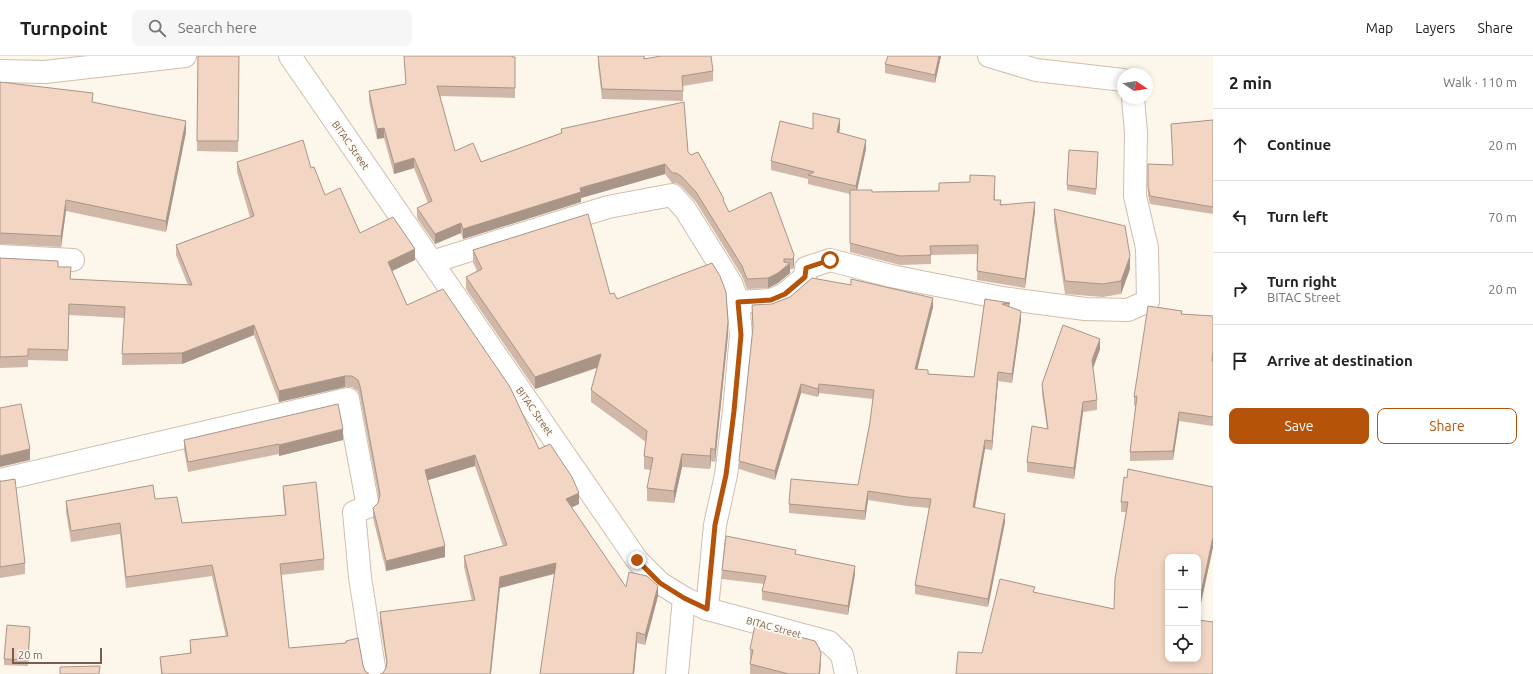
<!DOCTYPE html>
<meta charset="utf-8">
<style>
body{margin:0;font-family:Ubuntu,sans-serif;background:#f6f6f6;color:#202124}
.controls{position:absolute;right:12px;bottom:12px;display:grid;overflow:hidden;border-radius:8px;box-shadow:0 2px 6px #0003}
.controls button{width:36px;height:36px;display:grid;place-items:center;padding:0;border:0;border-bottom:1px solid #e0e0e0;background:#fff;color:#202124;font:20px sans-serif}
.compass{position:absolute;left:1117px;top:12px;width:36px;height:36px;border-radius:50%;background:#fff;box-shadow:0 2px 6px #0003;rotate:102deg}
.scale{position:absolute;left:12px;bottom:10px;width:90px;box-sizing:border-box;padding-left:4px;border:2px solid #795c4d;border-top:0;font-size:11px;line-height:14px;white-space:nowrap;color:#795c4d;-webkit-text-stroke:3px #fffaf2;paint-order:stroke}
.stop{position:absolute;width:12px;height:12px;margin:-9px;border:3px solid #b45309;border-radius:50%;background:#fff}
.stop.end{background:#b45309;border-color:#fff;box-shadow:0 1px 4px #0008}
.list{margin:0;padding:0;list-style:none}
h2{display:flex;justify-content:space-between;align-items:center;height:52px;margin:0;padding:0 16px;font-size:17px}
h2 small{font-size:13px;font-weight:400;color:#757577}
.list li{display:grid;grid-template-columns:26px 1fr auto;gap:12px;align-items:center;box-sizing:border-box;height:72px;padding:0 16px;border-top:1px solid #e0e0e0}
.list b{display:block;font-size:15px;white-space:nowrap}
.list p{margin:0;font-size:13px;white-space:nowrap;color:#757577}
.list em{font-size:13px;font-style:normal;color:#757577}
.actions{display:flex;gap:8px;padding:12px 16px}
.actions a{flex:1;padding:9px 0;border:1px solid #b45309;border-radius:8px;text-align:center;font-size:14px;color:#b45309}
.actions .main{background:#b45309;color:#fff}
.icon{flex:none;width:22px;height:22px;fill:none;stroke:currentColor;stroke-width:2;stroke-linecap:round;stroke-linejoin:round}
.map{position:relative;flex:none;width:1213px;height:618px;overflow:hidden}
header{display:flex;align-items:center;gap:24px;box-sizing:border-box;height:56px;padding:0 20px;background:#fff;border-bottom:1px solid #e0e0e0}
header strong{font-size:19px}
nav{display:flex;gap:22px;margin-inline-start:auto;font-size:14px}
.search{width:280px;height:36px;background:#f6f6f6;display:flex;align-items:center;gap:10px;box-sizing:border-box;padding:0 14px;border-radius:8px;color:#757577;font-size:15px}
main{display:flex}
aside{flex:1;background:#fff}
.map>svg:first-child{display:block}
</style>
<header>
<strong>Turnpoint</strong>
<div class="search"><svg class="icon" aria-label="search" viewBox="0 0 24 24"><circle cx="10" cy="10" r="6"/><path d="M15 15l6 6"/></svg>Search here</div>
<nav><a>Map</a><a>Layers</a><a>Share</a></nav>
</header>
<main>
<div class="map">
<svg width="1213" height="618" viewBox="0 0 1213 618">
<rect width="100%" height="100%" fill="#fdf6eb"/>
<g fill="none" stroke-linecap="round" stroke-linejoin="round">
<defs>
<g id="minor">
<polyline points="290,0 637,504 660,527 684,542 707,553 829,586 842,599 846,618"/>
<polyline points="989,0 1036,14 1123,24"/>
<polyline points="0,15 45,16 185,0"/>
<polyline points="0,200 73,204"/>
<polyline points="432,206 608,151 672,139 685,153 731,227 738,246 741,279 734,355 726,419 715,469 707,553"/>
<polyline points="738,246 771,244 785,238 805,221 806,212 830,204 891,220 1002,242 1085,253 1128,254 1148,245 1147,192 1135,140 1136,77 1133,42"/>
<polyline points="0,424 348,343 368,451 354,456 360,521 375,618"/>
<polyline points="677,618 684,542"/>
</g>
</defs>
<!-- minor casing -->
<use href="#minor" stroke="#d0beaf" stroke-width="24"/>
<!-- minor -->
<use href="#minor" stroke="#fff" stroke-width="22"/>
</g>
<!-- wall -->
<g fill="#d0b7a7">
<polygon points="198,0 239,0 238,96 197,95"/>
<polygon points="404,0 513,0 515,11 515,42 440,40 455,95 481,106 561,77 561,73 688,96 724,146 729,156 794,199 794,209 793,213 790,213 790,217 778,227 768,232 747,233 742,220 696,146 681,130 676,127 672,127 665,118 581,142 581,146 463,183 461,177 435,188 417,162 417,152 428,147 414,112 394,118 384,82 377,83 369,45 369,35 406,28"/>
<polygon points="598,0 645,0 644,3 713,15 713,25 683,30 683,45 602,43 598,9"/>
<polygon points="941,0 935,27 885,17 885,8"/>
<polygon points="0,26 93,46 186,76 166,176 66,155 61,191 0,188"/>
<polygon points="1213,64 1213,158 1150,148 1148,139 1148,108 1173,109 1171,68"/>
<polygon points="840,72 839,77 866,93 857,134 872,136 939,135 995,129 995,144 1001,148 1035,155 1025,232 977,224 978,198 931,199 931,208 900,209 850,196 850,138 808,128 808,123 771,114 771,105 813,73"/>
<polygon points="1098,102 1096,139 1067,134 1067,129"/>
<polygon points="237,106 311,112 325,139 360,177 415,204 392,215 407,249 539,393 579,448 571,451 626,531 658,540 645,589 637,587 634,618 540,618 555,518 500,532 383,617 387,611 380,567 380,556 472,545 464,511 464,500 503,490 475,410 428,424 445,501 386,515 373,462 373,452 378,447 379,443 360,341 358,335 352,331 345,331 279,346 254,279 182,308 122,309 122,298 125,262 69,259 68,305 28,304 28,311 0,312 0,202 58,211 71,223 188,229 176,199 176,189 250,161 237,116"/>
<polygon points="1054,153 1130,213 1121,238 1103,241 1065,238 1054,166"/>
<polygon points="473,194 610,238 617,243 728,279 715,406 711,405 710,413 682,411 674,447 647,445 647,432 651,414 644,413 644,400 646,386 591,346 591,334 597,312 535,333 466,233 466,221 477,215 473,206"/>
<polygon points="985,243 1010,247 1010,251 1021,264 1012,327 998,325 992,394 985,393 975,452 1005,466 988,551 915,538 915,529 929,452 907,450 868,444 865,464 789,457 789,448 858,429 870,366 873,343 819,337 818,341 801,337 775,424 739,413 739,405 753,275 752,249 933,251 917,313 928,318 974,321"/>
<polygon points="1182,258 1213,260 1213,370 1179,365 1173,404 1130,405 1130,396 1136,349 1134,350 1134,341"/>
<polygon points="1100,293 1093,312 1097,344 1097,354 1083,356 1074,423 1027,416 1027,406 1047,373 1042,338 1042,328"/>
<polygon points="184,384 343,384 279,400 279,398 188,416 184,394"/>
<polygon points="0,425 25,507 25,518 0,522"/>
<polygon points="283,430 324,503 324,514 281,519 289,592 346,587 346,585 363,609 365,615 369,618 161,618 160,601 190,598 190,584 226,580 212,520 126,532 120,478 71,486 66,456 66,445 155,443 182,467 285,459 283,441"/>
<polygon points="1213,431 1213,491 1198,561 1168,603 1035,537 1114,553 1126,456 1121,456 1121,446"/>
<polygon points="796,499 855,518 848,559 762,544 762,535 764,528 722,523 722,514"/>
<polygon points="30,576 28,610 4,609 4,603"/>
<polygon points="750,593 821,607 820,618 750,618 750,608 751,603 750,603"/>
</g>
<!-- shaded-wall -->
<g fill="#a99588">
<polygon points="939,0 941,0 935,27 935,19"/>
<polygon points="840,63 840,72 837,85 837,76"/>
<polygon points="186,65 186,76 166,176 166,165"/>
<polygon points="384,72 384,82 377,83 377,73"/>
<polygon points="866,84 866,93 856,139 856,130"/>
<polygon points="414,102 414,112 394,118 394,108"/>
<polygon points="665,108 665,118 581,142 581,146 463,183 463,173 580,132"/>
<polygon points="66,144 66,155 61,191 61,180"/>
<polygon points="1035,146 1035,155 1025,232 1025,223"/>
<polygon points="461,167 461,177 435,188 435,178"/>
<polygon points="415,193 415,204 388,217 388,206"/>
<polygon points="794,199 794,209 793,213 793,203"/>
<polygon points="1130,200 1130,213 1121,238 1121,225"/>
<polygon points="790,207 790,217 778,227 768,232 768,222 784,212"/>
<polygon points="933,242 933,251 915,322 915,313"/>
<polygon points="1021,255 1021,264 1012,327 1012,318"/>
<polygon points="728,266 728,279 715,406 715,394"/>
<polygon points="254,269 254,279 182,308 182,297"/>
<polygon points="1100,283 1100,293 1092,315 1092,304"/>
<polygon points="601,298 601,310 535,333 535,321"/>
<polygon points="998,316 998,325 992,394 992,385"/>
<polygon points="345,320 345,331 279,346 279,335"/>
<polygon points="801,328 801,337 775,424 775,415"/>
<polygon points="819,328 819,337 818,341 818,333"/>
<polygon points="1083,346 1083,356 1074,423 1074,412"/>
<polygon points="1179,356 1179,365 1173,404 1173,395"/>
<polygon points="343,373 343,384 279,400 279,389"/>
<polygon points="985,384 985,393 973,460 973,451"/>
<polygon points="711,392 711,405 710,413 710,400"/>
<polygon points="30,393 30,404 0,411 0,400"/>
<polygon points="682,398 682,411 674,447 674,435"/>
<polygon points="475,399 475,410 425,425 425,414"/>
<polygon points="868,435 868,444 865,464 865,455"/>
<polygon points="579,437 579,448 566,454 566,443"/>
<polygon points="1005,458 1005,466 988,551 988,543"/>
<polygon points="1213,481 1213,491 1198,561 1198,551"/>
<polygon points="445,490 445,501 386,515 386,505"/>
<polygon points="556,507 556,517 500,532 491,618 490,618 500,521"/>
<polygon points="855,510 855,518 848,559 848,550"/>
<polygon points="658,530 658,540 645,589 645,579"/>
<polygon points="637,576 637,587 634,618 633,618"/>
<polygon points="821,597 820,618 819,618"/>
</g>
<!-- building -->
<g fill="#f2d5c2" stroke="#a99588">
<polygon points="198,0 239,0 238,85 197,85"/>
<polygon points="404,0 512,0 512,1 515,1 515,32 437,30 455,95 473,87 481,106 562,77 561,73 684,46 688,96 691,99 698,96 724,143 723,144 729,156 771,136 794,199 793,203 784,203 784,206 790,207 778,217 768,222 747,223 742,210 696,136 681,120 676,117 672,117 665,108 580,132 581,136 463,173 461,167 435,178 417,152 432,145 414,102 394,108 384,72 377,73 369,35 406,28"/>
<polygon points="598,0 644,0 644,3 661,0 711,0 713,15 682,20 683,35 602,33"/>
<polygon points="888,0 939,0 935,19 885,8"/>
<polygon points="0,26 93,37 92,46 186,65 166,165 66,144 61,180 0,177"/>
<polygon points="813,57 840,63 837,76 866,84 856,130 808,119 814,116 771,105 780,65 813,73"/>
<polygon points="1213,64 1213,151 1150,140 1148,131 1148,108 1173,109 1171,68"/>
<polygon points="303,84 311,112 314,111 325,139 340,132 360,177 393,161 415,193 388,206 407,249 443,233 510,331 539,393 550,388 572,421 579,437 566,443 626,531 629,516 647,520 658,530 645,579 637,576 633,618 540,618 556,507 500,521 490,618 380,618 383,617 386,612 387,606 380,556 475,544 464,500 507,489 475,399 425,414 445,490 386,505 373,452 378,447 380,438 360,330 358,324 352,320 345,320 279,335 254,269 182,297 122,298 125,251 69,248 68,294 28,293 28,300 0,301 0,202 58,205 58,211 71,211 70,223 192,229 176,189 254,160 237,106"/>
<polygon points="1069,94 1098,96 1096,133 1067,129"/>
<polygon points="970,119 995,120 994,144 1001,144 1000,149 1035,146 1025,223 977,215 978,189 930,190 931,199 900,200 850,187 850,134 872,134 872,136 939,135 939,127 970,126"/>
<polygon points="1054,153 1125,170 1130,200 1121,225 1103,228 1065,225"/>
<polygon points="588,158 610,238 614,237 617,243 712,207 720,220 726,236 728,266 715,394 711,392 710,400 682,398 674,435 647,432 653,402 644,400 647,375 591,334 601,298 535,321 466,221 482,213 473,194"/>
<polygon points="812,222 851,229 851,223 933,242 915,313 928,314 928,318 974,321 985,243 1010,247 1002,248 1021,255 1012,318 998,316 992,385 985,384 973,451 1005,458 988,543 915,529 931,443 907,441 868,435 865,455 789,448 791,423 858,429 870,366 874,334 819,328 818,333 801,328 775,415 739,405 753,271 752,249 772,248 790,241"/>
<polygon points="1148,250 1182,255 1181,258 1213,260 1213,294 1212,305 1213,305 1213,361 1179,356 1173,395 1130,396 1137,340 1134,341"/>
<polygon points="1063,269 1100,283 1092,304 1097,344 1083,346 1074,412 1027,406 1032,370 1048,373 1042,328"/>
<polygon points="21,348 30,393 0,400 0,352"/>
<polygon points="338,348 343,373 279,389 279,388 188,406 184,384"/>
<polygon points="1128,413 1213,431 1213,481 1198,551 1198,501 1168,501 1168,603 1198,603 1198,564 1213,566 1213,618 956,618 958,596 982,597 1000,523 1035,531 1033,536 1114,553 1115,523 1128,446 1121,446 1124,421 1127,422"/>
<polygon points="15,423 25,507 0,511 0,425 3,425"/>
<polygon points="316,426 324,503 280,508 289,592 346,587 346,585 358,582 363,609 365,615 369,618 162,618 160,601 191,597 190,584 228,580 212,509 126,521 120,467 71,475 66,445 153,429 155,443 177,441 182,467 286,459 283,430"/>
<polygon points="726,480 796,494 795,498 855,510 848,550 762,535 766,520 722,514"/>
<polygon points="7,569 30,571 28,604 4,603"/>
<polygon points="755,569 815,585 819,592 821,597 819,618 789,618 750,608 753,594 750,593"/>
<polygon points="100,610 99,618 60,618 60,611"/>
</g>
<g fill="none" stroke-linecap="round" stroke-linejoin="round">
<!-- route -->
<polyline stroke="#b45309" stroke-width="5" points="637,504 660,527 684,542 707,553 715,469 726,419 734,355 741,279 738,246 771,244 785,238 805,221 806,212 830,204"/>
</g>
<g text-anchor="middle" stroke-width="3.5" stroke-linejoin="round" paint-order="stroke">
<!-- street labels -->
<g font-size="10" fill="#795c4d" stroke="#fffaf2">
<text transform="translate(351 89) rotate(55)" y="4">BITAC Street</text>
<text transform="translate(535 355) rotate(55)" y="4">BITAC Street</text>
<text transform="translate(774 571) rotate(15)" y="4">BITAC Street</text>
</g>
</g>
</svg>
<div class="controls">
<button>+</button>
<button>−</button>
<button><svg class="icon" aria-label="locate" viewBox="0 0 24 24"><circle cx="12" cy="12" r="6"/><path d="M12 2v4M12 18v4M2 12h4M18 12h4"/></svg></button>
</div>
<svg class="compass" viewBox="-18 -18 36 36"><path d="M0-13l5 13h-10z" fill="#e53935"/><path d="M0 13l5-13h-10z" fill="#757577"/></svg>
<div class="scale">20 m</div>
<div class="stop" style="left:830px;top:204px"></div>
<div class="stop end" style="left:637px;top:504px"></div>
</div>
<aside>
<h2>2 min<small>Walk · 110 m</small></h2>
<ul class="list">
<li><svg class="icon" aria-label="ahead" viewBox="0 0 24 24"><path d="M12 20V5M6 11l6-6 6 6"/></svg><div><b>Continue</b></div><em>20 m</em></li>
<li><svg class="icon" aria-label="left" viewBox="0 0 24 24"><path d="M17 20v-9H6M10 6l-5 5 5 5"/></svg><div><b>Turn left</b></div><em>70 m</em></li>
<li><svg class="icon" aria-label="right" viewBox="0 0 24 24"><path d="M7 20v-9h11M14 6l5 5-5 5"/></svg><div><b>Turn right</b><p>BITAC Street</p></div><em>20 m</em></li>
<li><svg class="icon" aria-label="arrive" viewBox="0 0 24 24"><path d="M6 21V4h12l-3 4 3 4H6"/></svg><div><b>Arrive at destination</b></div></li>
</ul>
<div class="actions"><a class="main">Save</a><a>Share</a></div>
</aside>
</main>
